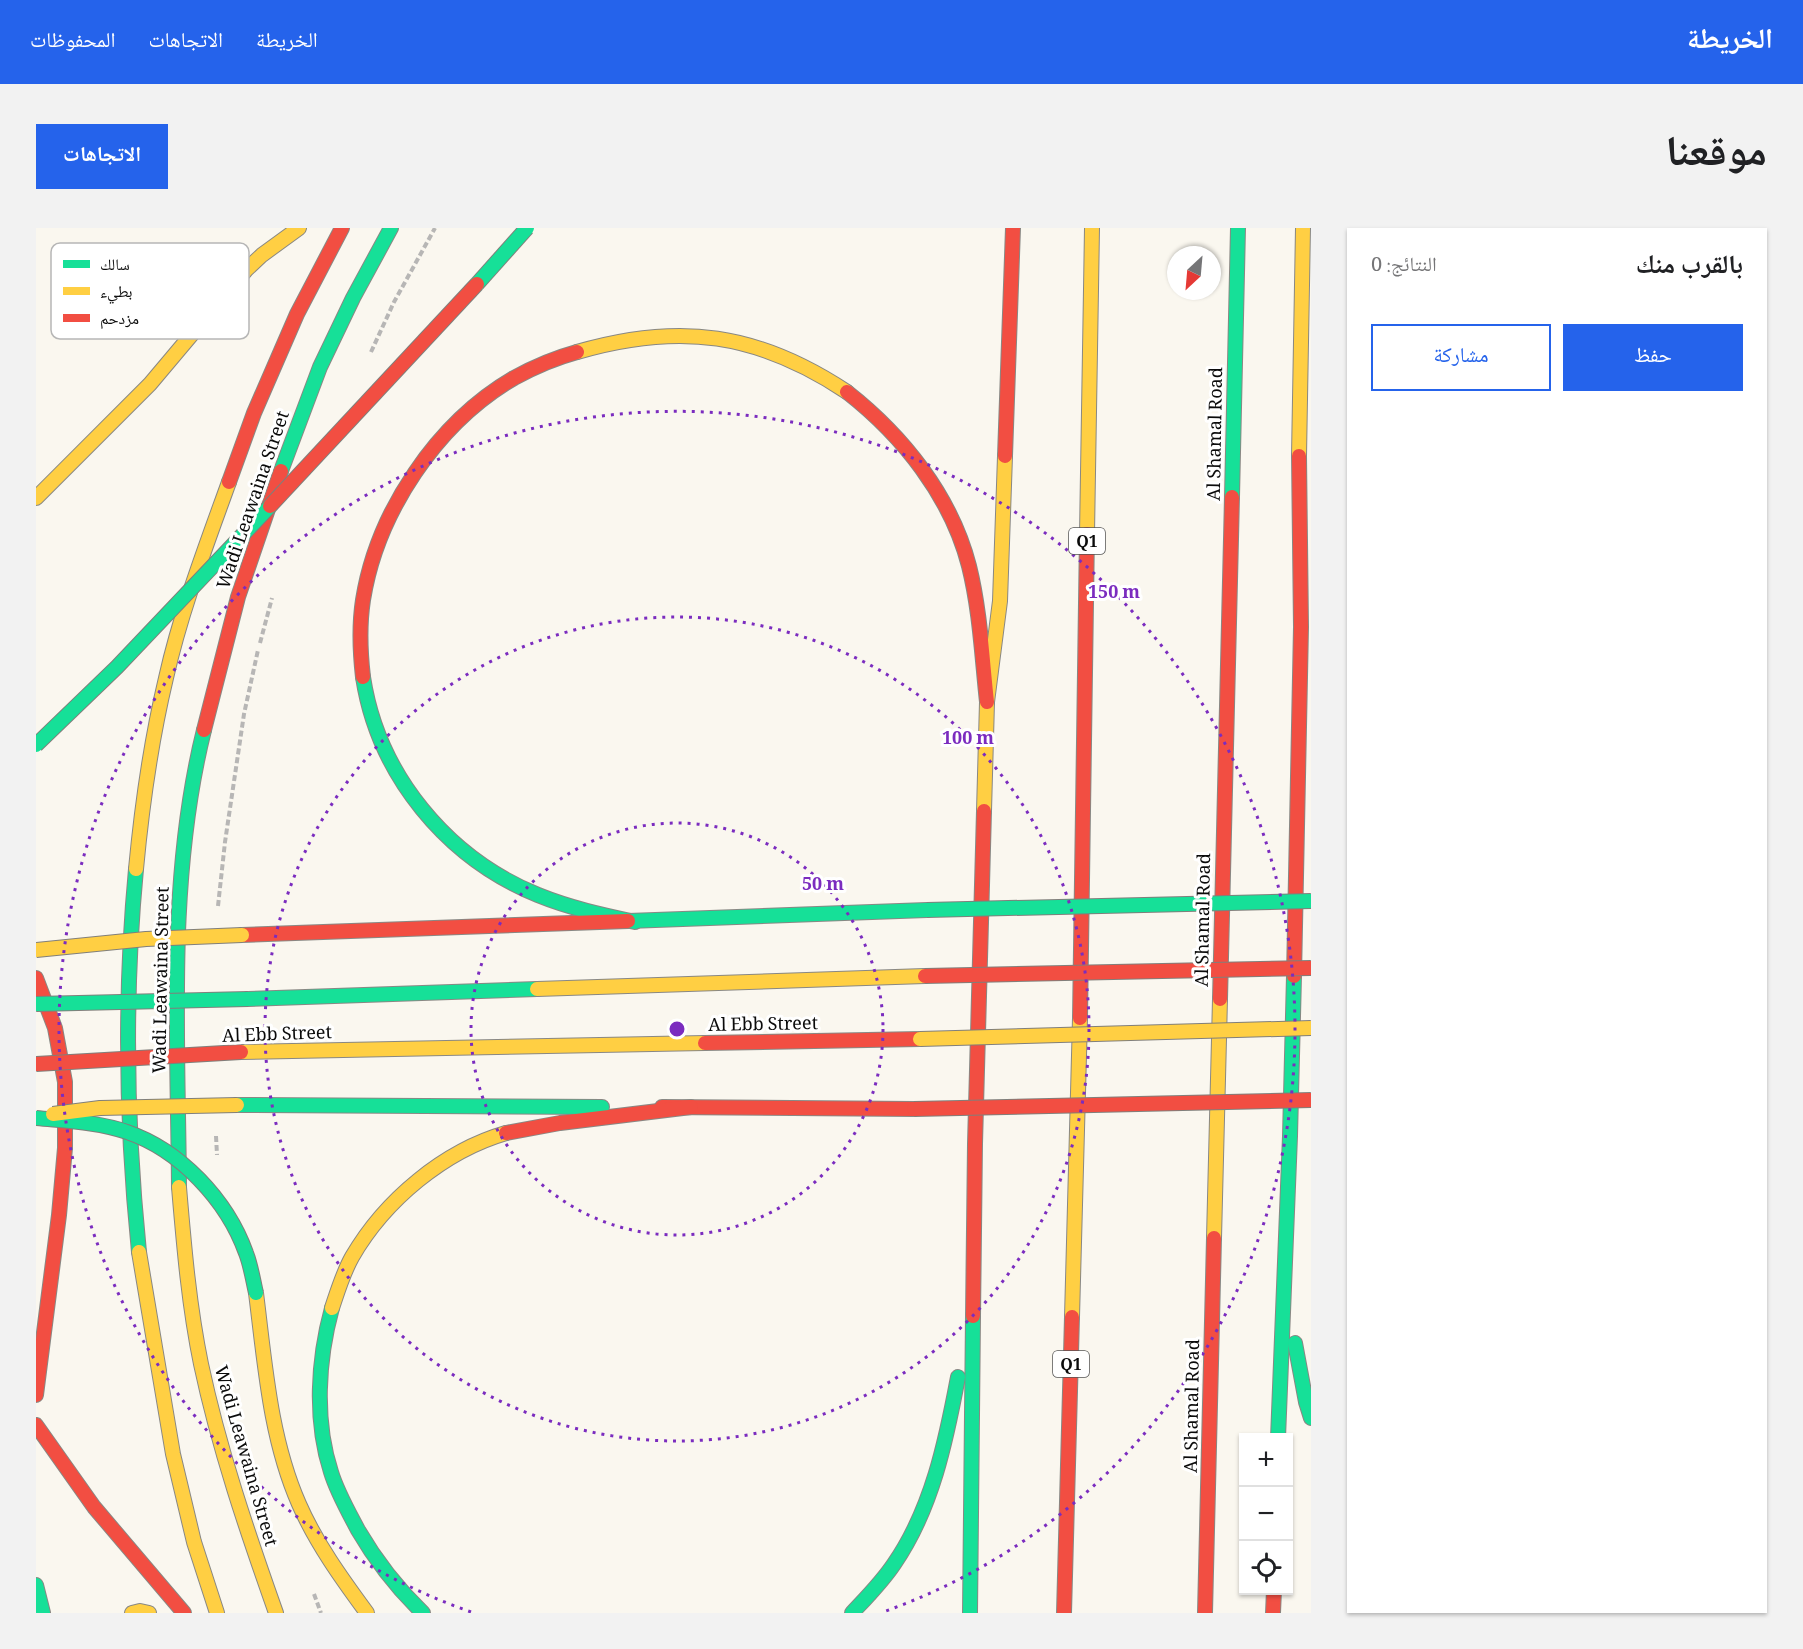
<!DOCTYPE html>
<html lang="ar">
<meta charset="utf-8">
<style>
body{margin:0;font-family:Georgia,"Noto Naskh Arabic",serif;background:#f2f2f2;color:#202124;direction:rtl}
.controls{position:absolute;right:18px;bottom:18px;display:grid;overflow:hidden;border-radius:0px;box-shadow:0 2px 4px #0004}
.controls button{width:54px;height:54px;display:grid;place-items:center;padding:0;border:0;border-bottom:2px solid #e0e0e0;background:#fff;color:#202124;font:30px sans-serif}
.compass{position:absolute;left:1131px;top:18px;width:54px;height:54px;border-radius:50%;background:#fff;box-shadow:0 2px 4px #0004;rotate:206deg}
.list{margin:0;padding:0;list-style:none}
h2{display:flex;justify-content:space-between;align-items:center;height:78px;margin:0;padding:0 24px;font-size:26px}
h2 small{font-size:20px;font-weight:400;color:#757577}
.actions{display:flex;gap:12px;padding:18px 24px}
.actions a{flex:1;padding:14px 0;border:2px solid #2563eb;border-radius:0px;text-align:center;font-size:21px;color:#2563eb}
.actions .main{background:#2563eb;color:#fff}
.icon{flex:none;width:33px;height:33px;fill:none;stroke:currentColor;stroke-width:2;stroke-linecap:round;stroke-linejoin:round}
.map{position:relative;flex:none;width:1275px;height:1385px;overflow:hidden;direction:ltr;border-radius:0px}
header{display:flex;align-items:center;gap:36px;box-sizing:border-box;height:84px;padding:0 30px;background:#2563eb;color:#fff}
header strong{font-size:28px}
nav{display:flex;gap:33px;margin-inline-start:auto;font-size:21px}
.intro{display:flex;align-items:center;justify-content:space-between;box-sizing:border-box;height:144px;padding:0 36px}
h1{margin:0;font-size:42px}
.button{padding:15px 27px;border-radius:0px;background:#2563eb;color:#fff;font-size:21px;font-weight:700}
main{display:flex;gap:36px;padding:0 36px}
aside{flex:1;background:#fff;border-radius:0px;box-shadow:0 2px 4px #0004}
.map>svg:first-child{display:block}
</style>
<header>
<strong>الخريطة</strong>
<nav><a>الخريطة</a><a>الاتجاهات</a><a>المحفوظات</a></nav>
</header>
<div class="intro"><h1>موقعنا</h1><a class="button">الاتجاهات</a></div>
<main>
<aside>
<h2>بالقرب منك<small>النتائج: 0</small></h2>
<ul class="list">
</ul>
<div class="actions"><a class="main">حفظ</a><a>مشاركة</a></div>
</aside>
<div class="map">
<svg width="1275" height="1385" viewBox="0 0 1275 1385">
<rect width="100%" height="100%" fill="#faf7ef"/>
<g fill="none" stroke-linecap="round" stroke-linejoin="round">
<defs>
<g id="fast">
<polyline points="245,243 284,139 317,70 355,0"/>
<polyline points="1196,269 1202,0"/>
<path d="M327 449C342 547 411 630 502 667 534 680 566 687 599 694"/>
<path d="M100 641C88 768 90 896 103 1024"/>
<polyline points="592,693 891,682"/>
<polyline points="212,771 501,761"/>
<polyline points="201,877 566,879"/>
<path d="M143 959C142 807 131 651 168 502"/>
<path d="M296 1080C282 1131 278 1192 295 1244 301 1264 312 1283 322 1302 340 1333 361 1360 387 1385"/>
<polyline points="1259,1115 1270,1174 1275,1190"/>
<polyline points="1242,1210 1254,908 1258,748"/>
<polyline points="0,1357 7,1385"/>
<path d="M816 1385C831 1369 846 1354 858 1336 896 1281 910 1213 922 1149"/>
<polyline points="934,1385 937,1088"/>
</g>
<g id="slow">
<path d="M541 124C644 94 722 105 811 164"/>
<polyline points="1263,228 1267,0"/>
<polyline points="0,270 114,156 210,42 226,27 263,0"/>
<polyline points="1051,306 1056,0"/>
<polyline points="948,583 951,474 964,373 969,228"/>
<path d="M100 641C106 577 115 513 130 450 145 383 170 318 193 254"/>
<polyline points="501,761 889,748"/>
<polyline points="205,824 669,815"/>
<path d="M143 959C148 1018 153 1078 165 1136 183 1221 211 1303 240 1385"/>
<polyline points="1178,1010 1184,771"/>
<polyline points="103,1024 137,1226 158,1314 181,1385"/>
<path d="M220 1065C229 1136 234 1210 263 1276 280 1315 306 1351 331 1385"/>
<path d="M296 1080C302 1062 307 1045 316 1029 349 972 408 923 470 905"/>
<polyline points="1036,1089 1044,790"/>
<polyline points="96,1385 104,1383 113,1385"/>
</g>
<g id="jam">
<path d="M811 164C867 208 915 268 933 338 944 382 946 428 951 474"/>
<polyline points="969,228 977,0"/>
<polyline points="193,254 218,185 261,86 306,0"/>
<path d="M327 449C324 423 323 398 327 372 341 284 401 195 478 150 498 139 519 130 541 124"/>
<polyline points="168,502 202,369 245,243"/>
<polyline points="206,707 592,693"/>
<polyline points="1258,748 1265,399 1263,228"/>
<polyline points="0,750 19,800 29,854 29,920 23,987 0,1167"/>
<polyline points="1184,771 1196,269"/>
<polyline points="1044,790 1051,306"/>
<polyline points="669,815 884,811"/>
<polyline points="626,879 878,881"/>
<polyline points="470,905 524,895 655,879"/>
<polyline points="937,1088 939,916 948,583"/>
<polyline points="0,1197 58,1279 148,1385"/>
<polyline points="1028,1385 1036,1089"/>
<polyline points="1169,1385 1178,1010"/>
<polyline points="1237,1385 1238,1362"/>
</g>
</defs>
<!-- fast casing -->
<use href="#fast" stroke="#898884" stroke-width="16"/>
<!-- slow casing -->
<use href="#slow" stroke="#898884" stroke-width="16"/>
<!-- jam casing -->
<use href="#jam" stroke="#898884" stroke-width="16"/>
<!-- path -->
<g stroke="#b7b6b5" stroke-width="4" stroke-dasharray="6 3" stroke-linecap="butt">
<polyline points="335,124 358,74 399,0"/>
<polyline points="224,415 236,370"/>
<polyline points="182,678 189,614 208,486 222,422"/>
<polyline points="180,908 181,927"/>
<polyline points="278,1366 285,1385"/>
</g>
<!-- fast -->
<use href="#fast" stroke="#16e098" stroke-width="14"/>
<!-- slow -->
<use href="#slow" stroke="#ffcf43" stroke-width="14"/>
<!-- jam -->
<use href="#jam" stroke="#f24e42" stroke-width="14"/>
<defs>
<g id="fast-bridge">
<polyline points="441,56 491,0"/>
<polyline points="0,517 81,439 234,278"/>
<polyline points="891,682 1275,673"/>
<polyline points="0,776 212,771"/>
<path d="M0 890C30 893 62 894 91 904 144 922 191 972 210 1025 215 1038 217 1052 220 1065"/>
</g>
<g id="slow-bridge">
<polyline points="0,722 110,711 206,707"/>
<polyline points="884,811 1275,800"/>
<polyline points="17,886 64,880 201,877"/>
</g>
<g id="jam-bridge">
<polyline points="234,278 441,56"/>
<polyline points="889,748 1275,740"/>
<polyline points="0,836 205,824"/>
<polyline points="878,881 1275,872"/>
</g>
</defs>
<!-- fast-bridge casing -->
<use href="#fast-bridge" stroke="#807f7b" stroke-width="16" stroke-linecap="butt"/>
<!-- slow-bridge casing -->
<use href="#slow-bridge" stroke="#807f7b" stroke-width="16" stroke-linecap="butt"/>
<!-- jam-bridge casing -->
<use href="#jam-bridge" stroke="#807f7b" stroke-width="16" stroke-linecap="butt"/>
<!-- fast-bridge -->
<use href="#fast-bridge" stroke="#16e098" stroke-width="14"/>
<!-- slow-bridge -->
<use href="#slow-bridge" stroke="#ffcf43" stroke-width="14"/>
<!-- jam-bridge -->
<use href="#jam-bridge" stroke="#f24e42" stroke-width="14"/>
</g>
<!-- distance rings -->
<g fill="none" stroke="#7b2cbf" stroke-width="3" stroke-dasharray="3 6">
<circle cx="641" cy="801" r="206"/>
<circle cx="641" cy="801" r="412"/>
<path d="M435 1384A618 618 0 1 1 847 1384"/>
</g>
<g text-anchor="middle" stroke-width="6" stroke-linejoin="round" paint-order="stroke">
<!-- shield labels -->
<g fill="#fff" stroke="#545454" stroke-width="1.5">
<rect x="1033" y="300" width="36" height="26" rx="4.5"/>
<rect x="1017" y="1123" width="36" height="26" rx="4.5"/>
</g>
<g font-size="16" font-weight="bold" fill="#0b0b0b">
<text x="1051" y="319">Q1</text>
<text x="1035" y="1142">Q1</text>
</g>
<!-- street labels -->
<g font-size="18" fill="#0b0b0b" stroke="#fff">
<text transform="translate(1179 206) rotate(-89)" y="6">Al Shamal Road</text>
<text transform="translate(217 272) rotate(-71)" y="6">Wadi Leawaina Street</text>
<text transform="translate(1167 692) rotate(-89)" y="6">Al Shamal Road</text>
<text transform="translate(125 752) rotate(-89)" y="6">Wadi Leawaina Street</text>
<text transform="translate(727 796) rotate(-1)" y="6">Al Ebb Street</text>
<text transform="translate(241 806) rotate(-2)" y="6">Al Ebb Street</text>
<text transform="translate(1156 1178) rotate(-89)" y="6">Al Shamal Road</text>
<text transform="translate(210 1228) rotate(74)" y="6">Wadi Leawaina Street</text>
</g>
</g>
<!-- legend -->
<rect x="15" y="15" width="198" height="96" rx="9" fill="#fff" stroke="#b6b6b6" stroke-width="1.5"/>
<rect x="27" y="32" width="27" height="8" fill="#16e098"/>
<rect x="27" y="59" width="27" height="8" fill="#ffcf43"/>
<rect x="27" y="86" width="27" height="8" fill="#f24e42"/>
<g font-size="16" fill="#0b0b0b">
<text x="64" y="42">سالك</text>
<text x="64" y="69">بطيء</text>
<text x="64" y="96">مزدحم</text>
</g>
<circle cx="641" cy="801" r="9" fill="#7b2cbf" stroke="#fff" stroke-width="3"/>
<g font-size="18" text-anchor="middle" font-weight="bold" fill="#7b2cbf" stroke="#fff" stroke-width="6" stroke-linejoin="round" paint-order="stroke">
<text x="1078" y="370">150 m</text>
<text x="932" y="516">100 m</text>
<text x="787" y="662">50 m</text>
</g>
</svg>
<div class="controls">
<button>+</button>
<button>−</button>
<button><svg class="icon" aria-label="locate" viewBox="0 0 24 24"><circle cx="12" cy="12" r="6"/><path d="M12 2v4M12 18v4M2 12h4M18 12h4"/></svg></button>
</div>
<svg class="compass" viewBox="-18 -18 36 36"><path d="M0-13l5 13h-10z" fill="#e53935"/><path d="M0 13l5-13h-10z" fill="#757577"/></svg>
</div>
</main>
